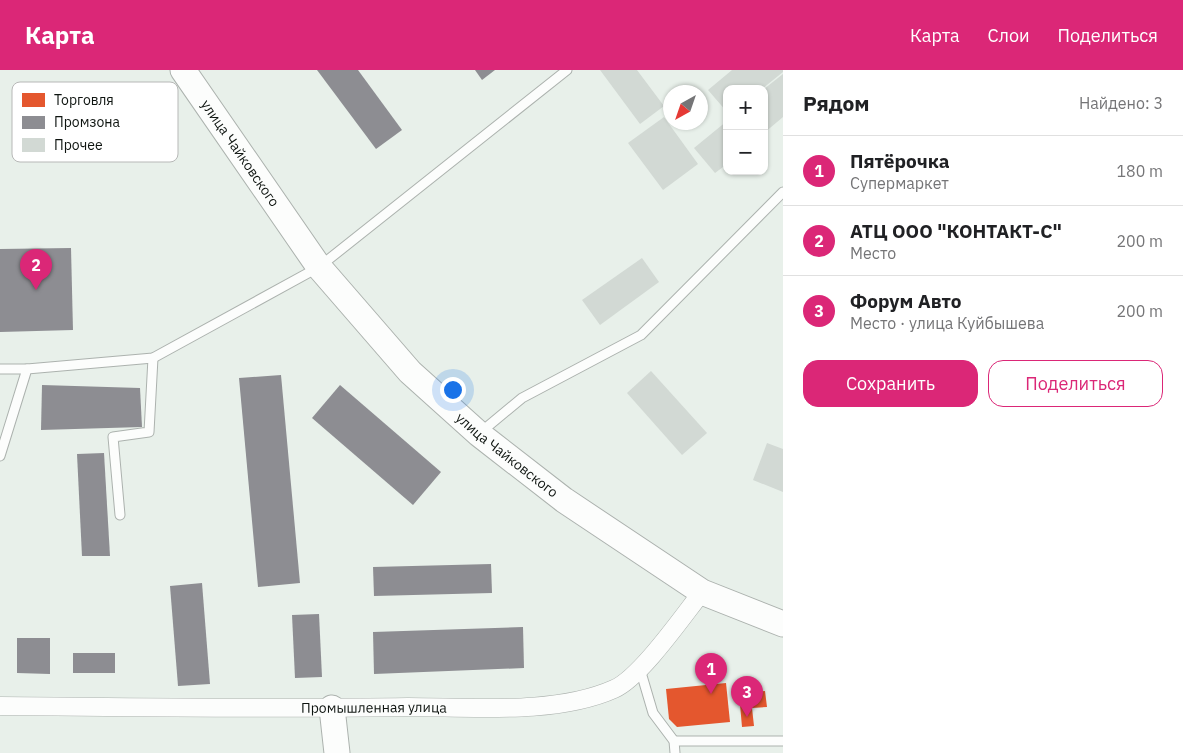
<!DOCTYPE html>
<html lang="ru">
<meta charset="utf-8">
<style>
body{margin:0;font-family:"IBM Plex Sans",sans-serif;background:#f6f6f6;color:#202124}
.controls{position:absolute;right:15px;top:15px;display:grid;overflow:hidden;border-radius:10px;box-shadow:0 1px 4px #0004}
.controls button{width:45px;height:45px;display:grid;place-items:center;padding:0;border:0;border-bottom:1px solid #e0e0e0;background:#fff;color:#202124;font:25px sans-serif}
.compass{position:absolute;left:663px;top:15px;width:45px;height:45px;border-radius:50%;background:#fff;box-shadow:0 1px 4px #0004;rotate:220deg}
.you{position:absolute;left:452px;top:319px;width:18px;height:18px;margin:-12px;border:4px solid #fff;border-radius:50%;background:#1a73e8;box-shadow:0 0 0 8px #1a73e833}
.badge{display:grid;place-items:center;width:32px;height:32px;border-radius:50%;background:#db2777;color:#fff;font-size:16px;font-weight:700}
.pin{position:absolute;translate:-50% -41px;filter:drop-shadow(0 1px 2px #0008)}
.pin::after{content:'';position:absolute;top:26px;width:18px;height:15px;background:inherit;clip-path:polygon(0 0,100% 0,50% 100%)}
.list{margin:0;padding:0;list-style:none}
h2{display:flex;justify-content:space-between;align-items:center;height:65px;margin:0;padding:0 20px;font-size:21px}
h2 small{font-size:16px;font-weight:400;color:#757577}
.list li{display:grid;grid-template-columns:32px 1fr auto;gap:15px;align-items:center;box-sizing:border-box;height:70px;padding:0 20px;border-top:1px solid #e0e0e0}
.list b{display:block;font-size:19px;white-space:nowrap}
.list p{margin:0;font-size:16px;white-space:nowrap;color:#757577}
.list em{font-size:16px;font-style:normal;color:#757577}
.actions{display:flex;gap:10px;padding:15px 20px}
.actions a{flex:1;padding:11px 0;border:1px solid #db2777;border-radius:15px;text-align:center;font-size:18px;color:#db2777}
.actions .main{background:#db2777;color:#fff}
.map{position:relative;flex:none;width:783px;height:683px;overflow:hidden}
header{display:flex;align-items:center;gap:30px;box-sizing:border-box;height:70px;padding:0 25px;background:#db2777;color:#fff}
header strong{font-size:24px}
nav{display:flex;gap:28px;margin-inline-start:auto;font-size:18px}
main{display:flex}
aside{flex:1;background:#fff}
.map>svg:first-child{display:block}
</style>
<header>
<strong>Карта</strong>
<nav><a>Карта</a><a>Слои</a><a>Поделиться</a></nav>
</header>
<main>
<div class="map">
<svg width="783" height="683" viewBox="0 0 783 683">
<rect width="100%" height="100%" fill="#e8f0ea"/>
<!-- shops -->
<g fill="#e4572e">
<polygon points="726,613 730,652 677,657 669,649 666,619"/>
<polygon points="765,621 767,637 752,638 754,656 742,657 739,623"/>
</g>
<!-- industry -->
<g fill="#8d8d92">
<polygon points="317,0 358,0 402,60 376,79"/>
<polygon points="475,0 495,0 482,10"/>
<polygon points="71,178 73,260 0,262 0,179"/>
<polygon points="281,305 300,513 258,517 239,308"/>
<polygon points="42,315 140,318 142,357 41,360"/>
<polygon points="340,315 441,402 413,435 312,348"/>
<polygon points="104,383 110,486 82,486 77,384"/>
<polygon points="491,494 492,523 374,526 373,497"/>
<polygon points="202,513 210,614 178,616 170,516"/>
<polygon points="319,544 322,607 295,608 292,545"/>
<polygon points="523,557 524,598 374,604 373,562"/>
<polygon points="17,568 50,568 50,604 17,603"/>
<rect x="73" y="583" width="42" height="20"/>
</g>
<!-- building -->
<g fill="#d2d9d4">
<polygon points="600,0 637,0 664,36 640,54"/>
<polygon points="732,0 783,0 783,2 762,19 727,19 727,42 708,20"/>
<polygon points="783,4 783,47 764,63 764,19"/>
<polygon points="664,47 698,94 663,120 628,73"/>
<polygon points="727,51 727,94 715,103 694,78"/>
<polygon points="642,188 659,212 600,255 582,230"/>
<polygon points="651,301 707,363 682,385 627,323"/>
<polygon points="767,373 783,379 783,422 753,410"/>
</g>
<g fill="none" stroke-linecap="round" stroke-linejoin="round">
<defs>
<g id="lane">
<polyline points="0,299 27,299"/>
<polyline points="481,362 522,328 641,265 783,122"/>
<polyline points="0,386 27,299 153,288 319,197 567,0"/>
<polyline points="120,445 113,367 149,362 153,288"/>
<polyline points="640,599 653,643 674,671 675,683"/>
<polyline points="674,671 783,671"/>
</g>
<g id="street">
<path id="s1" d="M0 636C136 637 272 639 408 637 471 637 556 645 614 619 640 608 683 546 702 522"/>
</g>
<g id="secondary">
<path id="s2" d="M183 0 319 197 410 302 479 364 564 430 702 522 783 554"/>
<polyline points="332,638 337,683"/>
</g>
</defs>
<!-- lane casing -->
<use href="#lane" stroke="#acb2ae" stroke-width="11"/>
<!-- street casing -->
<use href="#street" stroke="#acb2ae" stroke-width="19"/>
<!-- secondary casing -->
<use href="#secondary" stroke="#acb2ae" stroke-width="27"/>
<!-- lane -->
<use href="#lane" stroke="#fcfdfc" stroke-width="9"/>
<!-- street -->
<use href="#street" stroke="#fcfdfc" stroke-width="18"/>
<!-- secondary -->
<use href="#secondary" stroke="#fcfdfc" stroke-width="25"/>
</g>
<g text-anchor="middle" stroke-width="5" stroke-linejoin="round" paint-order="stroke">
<!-- street labels -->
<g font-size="14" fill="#0e1410" stroke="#fff">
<text dy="5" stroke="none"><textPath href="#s2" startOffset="101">улица Чайковского</textPath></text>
<text dy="5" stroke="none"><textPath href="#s2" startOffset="506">улица Чайковского</textPath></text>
<text dy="5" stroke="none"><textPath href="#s1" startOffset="374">Промышленная улица</textPath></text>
</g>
</g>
<!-- legend -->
<rect x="12" y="12" width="166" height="80" rx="8" fill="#fff" stroke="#b7b8b7" stroke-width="1"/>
<rect x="22" y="23" width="23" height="14" fill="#e4572e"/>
<rect x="22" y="46" width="23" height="13" fill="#8d8d92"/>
<rect x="22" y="68" width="23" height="14" fill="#d2d9d4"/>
<g font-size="14" fill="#0e1410">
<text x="54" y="35">Торговля</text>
<text x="54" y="57">Промзона</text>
<text x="54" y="80">Прочее</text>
</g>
</svg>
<div class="controls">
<button>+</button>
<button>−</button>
</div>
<svg class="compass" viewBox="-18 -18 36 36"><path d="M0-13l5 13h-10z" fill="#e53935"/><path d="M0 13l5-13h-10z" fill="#757577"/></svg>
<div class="you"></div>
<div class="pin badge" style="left:711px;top:624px">1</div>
<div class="pin badge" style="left:36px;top:220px">2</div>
<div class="pin badge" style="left:747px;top:647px">3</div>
</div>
<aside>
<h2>Рядом<small>Найдено: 3</small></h2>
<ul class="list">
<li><span class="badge">1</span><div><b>Пятёрочка</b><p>Супермаркет</p></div><em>180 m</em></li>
<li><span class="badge">2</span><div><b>АТЦ ООО &quot;КОНТАКТ-С&quot;</b><p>Место</p></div><em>200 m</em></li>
<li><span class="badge">3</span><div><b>Форум Авто</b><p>Место · улица Куйбышева</p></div><em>200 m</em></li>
</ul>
<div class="actions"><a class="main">Сохранить</a><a>Поделиться</a></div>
</aside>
</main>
